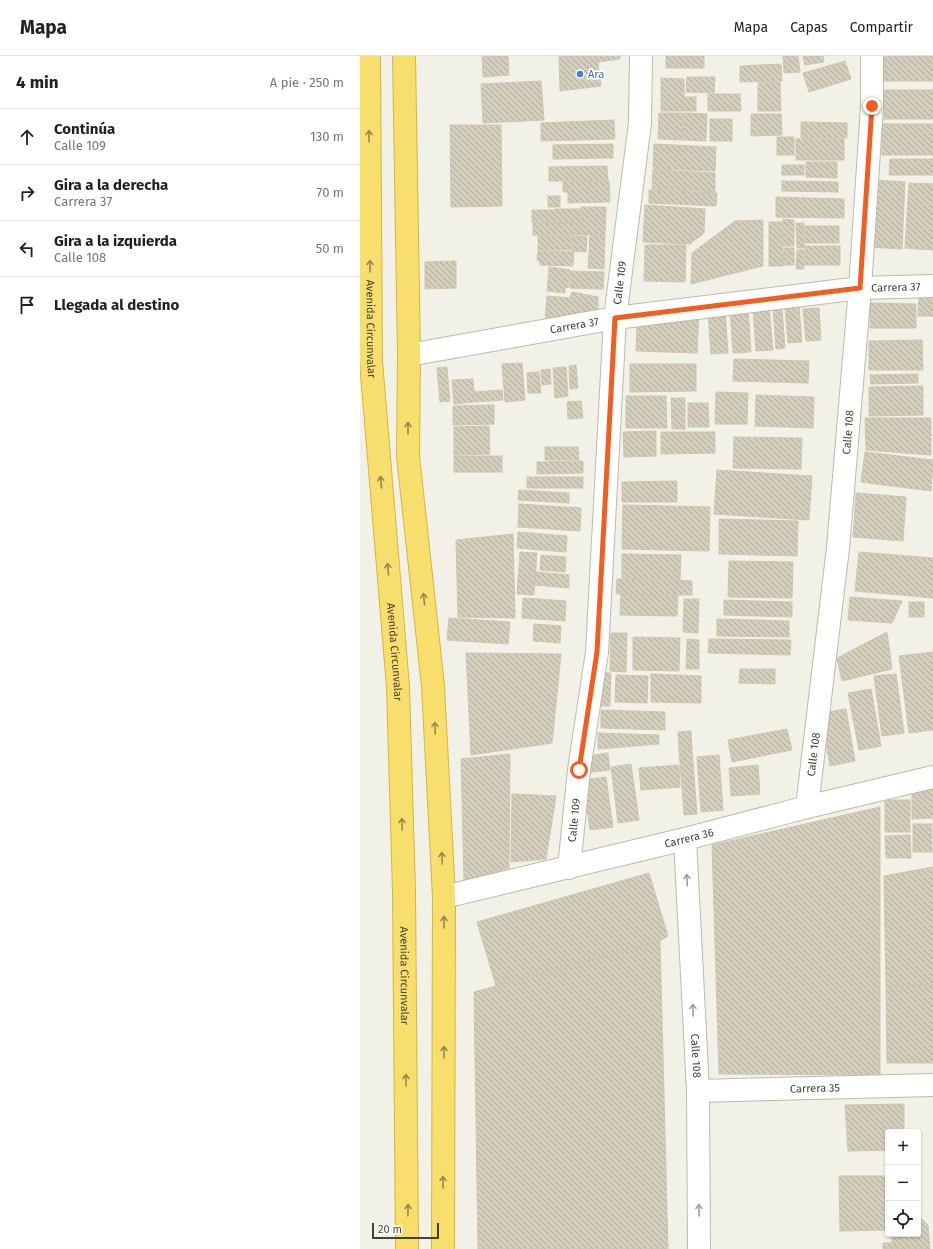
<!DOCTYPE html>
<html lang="es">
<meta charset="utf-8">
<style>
body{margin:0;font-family:"Fira Sans",sans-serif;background:#f2f2f2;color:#202124}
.controls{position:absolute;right:12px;bottom:12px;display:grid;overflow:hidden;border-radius:4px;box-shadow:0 1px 3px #0004}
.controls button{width:36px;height:36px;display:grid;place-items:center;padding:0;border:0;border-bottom:1px solid #e0e0e0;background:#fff;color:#202124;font:20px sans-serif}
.scale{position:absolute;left:12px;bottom:10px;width:67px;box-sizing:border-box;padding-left:4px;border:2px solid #454136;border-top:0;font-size:11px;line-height:14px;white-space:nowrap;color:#454136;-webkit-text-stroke:3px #fff;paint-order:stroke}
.stop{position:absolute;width:12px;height:12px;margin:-9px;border:3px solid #f15e1f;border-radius:50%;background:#fff}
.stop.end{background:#f15e1f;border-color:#fff;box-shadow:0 1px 4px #0008}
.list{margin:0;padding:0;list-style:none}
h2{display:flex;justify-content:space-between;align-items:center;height:52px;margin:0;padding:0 16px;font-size:17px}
h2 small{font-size:13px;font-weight:400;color:#757577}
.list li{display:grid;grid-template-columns:26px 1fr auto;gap:12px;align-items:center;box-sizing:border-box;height:56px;padding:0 16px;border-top:1px solid #e0e0e0}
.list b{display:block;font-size:15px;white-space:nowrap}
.list p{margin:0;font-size:13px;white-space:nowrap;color:#757577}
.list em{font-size:13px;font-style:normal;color:#757577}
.icon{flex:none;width:22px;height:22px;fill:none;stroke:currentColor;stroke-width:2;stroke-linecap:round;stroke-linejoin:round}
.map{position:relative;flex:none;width:573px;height:1193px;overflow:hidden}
header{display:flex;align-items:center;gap:24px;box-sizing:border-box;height:56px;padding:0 20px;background:#fff;border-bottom:1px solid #e0e0e0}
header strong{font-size:19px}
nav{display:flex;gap:22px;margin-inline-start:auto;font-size:14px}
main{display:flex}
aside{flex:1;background:#fff}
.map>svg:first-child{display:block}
</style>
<header>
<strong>Mapa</strong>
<nav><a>Mapa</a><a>Capas</a><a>Compartir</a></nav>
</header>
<main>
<aside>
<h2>4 min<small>A pie · 250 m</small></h2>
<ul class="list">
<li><svg class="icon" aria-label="ahead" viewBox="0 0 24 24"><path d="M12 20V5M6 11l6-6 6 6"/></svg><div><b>Continúa</b><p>Calle 109</p></div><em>130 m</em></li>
<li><svg class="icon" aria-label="right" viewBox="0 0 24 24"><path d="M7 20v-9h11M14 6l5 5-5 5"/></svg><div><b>Gira a la derecha</b><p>Carrera 37</p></div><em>70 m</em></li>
<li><svg class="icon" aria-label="left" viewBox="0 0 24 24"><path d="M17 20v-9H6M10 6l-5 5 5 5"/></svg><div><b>Gira a la izquierda</b><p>Calle 108</p></div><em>50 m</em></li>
<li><svg class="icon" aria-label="arrive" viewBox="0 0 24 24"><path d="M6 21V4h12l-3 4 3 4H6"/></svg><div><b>Llegada al destino</b></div></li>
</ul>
</aside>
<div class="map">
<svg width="573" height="1193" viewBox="0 0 573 1193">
<defs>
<pattern id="building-back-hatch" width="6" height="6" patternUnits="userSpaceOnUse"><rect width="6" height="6" fill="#d4cebc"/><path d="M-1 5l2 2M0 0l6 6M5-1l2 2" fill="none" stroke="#aea99a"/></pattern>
</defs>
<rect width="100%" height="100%" fill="#f2f1e7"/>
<!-- building -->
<g fill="url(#building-back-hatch)" stroke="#cec7b0">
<polygon points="122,0 148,0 149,19 123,21"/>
<polygon points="199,0 260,0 260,3 238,6 241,30 200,35"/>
<rect x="306" y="0" width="38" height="12"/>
<polygon points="423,0 438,0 440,16 424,17"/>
<polygon points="443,0 463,0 464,6 445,9"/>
<rect x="524" y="0" width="49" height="25"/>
<polygon points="485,5 491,23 449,36 443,17"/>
<polygon points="421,8 422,25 380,26 380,10"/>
<polygon points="327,21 355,21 354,37 326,36"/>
<polygon points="301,22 324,23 324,41 336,41 336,55 301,55"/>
<polygon points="181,25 184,64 123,67 121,28"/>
<polygon points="420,26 421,55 398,55 398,27"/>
<rect x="524" y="34" width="49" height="29"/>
<polygon points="348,38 380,38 381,55 348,55"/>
<polygon points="299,57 323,57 322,84 298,83"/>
<polygon points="324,57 347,58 346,85 323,84"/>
<polygon points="391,58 421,58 422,79 391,80"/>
<rect x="350" y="63" width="22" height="22"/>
<polygon points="254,64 255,83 181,85 181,67"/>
<polygon points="441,66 487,67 487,82 441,82"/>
<rect x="522" y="68" width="51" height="31"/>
<polygon points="90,69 141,69 142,150 91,151"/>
<rect x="417" y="81" width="17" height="18"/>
<rect x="436" y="83" width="48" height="21"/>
<polygon points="253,88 253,102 193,103 193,89"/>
<polygon points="294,88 356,91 355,115 293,113"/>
<polygon points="530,103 573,103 573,119 529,119"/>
<polygon points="446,106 477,106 477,122 446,121"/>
<rect x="422" y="109" width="22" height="10"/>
<polygon points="247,110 248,125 189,125 189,111"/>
<polygon points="293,114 355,117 355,136 292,133"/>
<polygon points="514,124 545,126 542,193 510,191"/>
<polygon points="249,125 250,146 208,147 208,136 203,136 203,126"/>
<polygon points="422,125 478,126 478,136 422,135"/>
<polygon points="549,127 573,128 573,194 545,192"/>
<polygon points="289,134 357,137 356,150 289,147"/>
<rect x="188" y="140" width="12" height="11"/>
<polygon points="416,141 484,143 484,162 416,161"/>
<polygon points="285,149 345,153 344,177 330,188 283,186"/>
<polygon points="221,151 246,151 245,179 220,179"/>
<polygon points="195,153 220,153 220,167 172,166 172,154 195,154"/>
<polygon points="423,163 434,164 434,190 423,190"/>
<polygon points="403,164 403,210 331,228 332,197 375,165"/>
<polygon points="409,166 422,166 423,210 409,210"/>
<rect x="173" y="167" width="47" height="12"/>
<polygon points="436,167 444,167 444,192 437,192"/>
<rect x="445" y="170" width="34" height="17"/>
<polygon points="230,179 245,180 244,213 228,212"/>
<rect x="178" y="180" width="33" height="14"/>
<polygon points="212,180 227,181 226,196 212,195"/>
<polygon points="285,189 326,189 325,226 284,225"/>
<rect x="445" y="190" width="35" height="19"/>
<polygon points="424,192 434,192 434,209 423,209"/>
<polygon points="437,194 444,194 444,213 436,213"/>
<polygon points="178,195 214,196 213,210 180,209 180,205 177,204"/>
<polygon points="96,205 96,232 65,233 65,206"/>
<polygon points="189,211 210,214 208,232 205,231 205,237 187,235"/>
<polygon points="210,215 244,216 243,233 210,232"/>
<polygon points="212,236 238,241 238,258 185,265 187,240 210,242"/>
<polygon points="559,238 573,238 573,260 558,260"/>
<polygon points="510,247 556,248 556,272 510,272"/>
<polygon points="409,250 413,294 396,295 393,252"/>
<polygon points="439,251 442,286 428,287 425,252"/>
<polygon points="388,252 391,296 373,297 370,253"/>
<polygon points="422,252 425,292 416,293 413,253"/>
<polygon points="459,252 461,284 446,285 443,253"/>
<polygon points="365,255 368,297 351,298 348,256"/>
<polygon points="339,257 337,297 276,295 277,267"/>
<polygon points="562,284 563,314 509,314 509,285"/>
<polygon points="374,303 449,305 448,327 373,325"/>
<polygon points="162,307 165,344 145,346 142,308"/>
<polygon points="270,308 336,308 336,335 270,336"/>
<polygon points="216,309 218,332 210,333 209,310"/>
<polygon points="87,311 90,345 80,346 77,312"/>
<polygon points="206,311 208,340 195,342 193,312"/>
<polygon points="190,313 191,328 182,329 181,314"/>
<polygon points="179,316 181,337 168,337 167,317"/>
<polygon points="558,318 558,327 511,328 510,319"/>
<polygon points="113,323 115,346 94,348 92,324"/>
<polygon points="563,330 563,359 509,360 509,331"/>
<polygon points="142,334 143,344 115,346 114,336"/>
<polygon points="356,336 388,337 387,368 355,368"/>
<polygon points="396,339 454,341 453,372 395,370"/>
<polygon points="266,340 306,340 307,372 266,372"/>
<polygon points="311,342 325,342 325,373 312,373"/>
<polygon points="221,345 223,362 208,363 207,346"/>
<polygon points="328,347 348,347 349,371 328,371"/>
<polygon points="134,349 134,368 93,369 93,350"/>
<polygon points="505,362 571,362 571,399 506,394"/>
<polygon points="129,370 130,398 94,399 94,371"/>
<polygon points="296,375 296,400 264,401 263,376"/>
<polygon points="301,376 355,376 355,397 301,398"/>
<polygon points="374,381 442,382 441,413 373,412"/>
<polygon points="185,391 218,391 219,404 185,404"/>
<polygon points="505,396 573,404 571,435 501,426"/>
<rect x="94" y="400" width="48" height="16"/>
<polygon points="223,405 223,417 177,418 177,406"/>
<polygon points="357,414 452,420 449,464 354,458"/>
<rect x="167" y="421" width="56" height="11"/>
<polygon points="317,425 317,446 262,446 262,426"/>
<polygon points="159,434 209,437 209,447 158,444"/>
<polygon points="496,437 546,441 543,485 493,481"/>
<polygon points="159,448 221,452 220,475 158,471"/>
<polygon points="263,449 350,451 349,495 262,493"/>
<polygon points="359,463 438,465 437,500 359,498"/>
<polygon points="158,476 207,480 206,496 157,492"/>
<polygon points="153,478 155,562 98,561 96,484"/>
<polygon points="160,496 177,497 174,539 157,538"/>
<polygon points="499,496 573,502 573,542 495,535"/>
<polygon points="262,498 321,499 320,524 262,522"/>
<polygon points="181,499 206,501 205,516 180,514"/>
<polygon points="369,505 433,506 432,542 368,541"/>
<polygon points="176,516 209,519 209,532 174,529"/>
<polygon points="257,523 332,525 332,539 256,538"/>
<polygon points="261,538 318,539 317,560 260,559"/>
<polygon points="490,541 542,545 532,567 488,564"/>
<polygon points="163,542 206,545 205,565 162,562"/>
<polygon points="324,543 339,543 338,577 323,576"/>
<polygon points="364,544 432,546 432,561 364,559"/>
<rect x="549" y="546" width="15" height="15"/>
<polygon points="89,562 150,566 148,588 87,584"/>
<polygon points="357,563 429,565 429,581 357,580"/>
<polygon points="174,568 201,570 200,587 173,585"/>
<polygon points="527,576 532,613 482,625 477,602"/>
<polygon points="251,577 267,577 266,616 250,615"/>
<polygon points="273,581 320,582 319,615 273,614"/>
<polygon points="327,583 339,584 339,613 326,613"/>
<polygon points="349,583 431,584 430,599 348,597"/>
<polygon points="573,596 573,674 549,677 539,600"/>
<polygon points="106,597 201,598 192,687 111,699"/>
<polygon points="380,613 415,613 415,628 379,627"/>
<polygon points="235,616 251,617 250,650 234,650"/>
<polygon points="291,618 341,620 341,647 291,646"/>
<polygon points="536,618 544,677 522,680 514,620"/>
<polygon points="256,619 288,620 287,647 255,646"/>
<polygon points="511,633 521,690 499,694 488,637"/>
<polygon points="486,653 495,705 470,710 461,657"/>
<polygon points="241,654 305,656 305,674 241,672"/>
<polygon points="427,673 432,694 372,706 368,684"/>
<polygon points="331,675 332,693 319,694 318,676"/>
<polygon points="238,677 299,679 299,688 238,693"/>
<polygon points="332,693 337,758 324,759 319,694"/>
<polygon points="248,697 250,714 225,717 223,701"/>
<polygon points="150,698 149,812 104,825 101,703"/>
<polygon points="359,699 363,754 341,756 337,701"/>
<polygon points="271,708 279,764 258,767 251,711"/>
<polygon points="319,709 320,731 281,734 279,712"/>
<polygon points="398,709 400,738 371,740 369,712"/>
<polygon points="246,721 253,771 230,774 223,724"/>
<polygon points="552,731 573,731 573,762 552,763"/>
<polygon points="152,738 196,740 186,803 151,806"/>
<rect x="525" y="744" width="25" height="32"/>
<polygon points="520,751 520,1019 359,1018 352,789"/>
<rect x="553" y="768" width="19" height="28"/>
<polygon points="550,779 551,802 526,802 525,780"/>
<polygon points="573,811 573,929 526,930 524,820"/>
<polygon points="289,817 308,880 300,885 136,930 117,866"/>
<polygon points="300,885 308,1193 118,1193 114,936"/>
<polygon points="573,929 573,1007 527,1007 526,930"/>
<polygon points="544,1048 544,1076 528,1076 528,1094 488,1095 485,1049"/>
<polygon points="479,1120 528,1120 528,1174 480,1175"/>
<polygon points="558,1159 568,1169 570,1193 523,1193 523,1187 532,1187 532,1178 558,1178"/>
</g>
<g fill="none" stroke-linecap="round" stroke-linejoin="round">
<defs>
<g id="street">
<path id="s1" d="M49 299 255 262 500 232 573 230"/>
<path id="s2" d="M447 751 478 492 500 232 512 50V0"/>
<path id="s3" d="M325 783 338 1035 339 1193"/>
<path id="s4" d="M209 812 219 714 237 596 255 262 280 67 281 0"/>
<path id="s5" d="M84 841 325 783 447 751 573 721"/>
<path id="s6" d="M338 1035 573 1029"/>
</g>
<g id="highway">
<path id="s7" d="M9 0 11 305 38 631 44 835 47 1193"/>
<polyline points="44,0 49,299 48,400 73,630 84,841 83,1193"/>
</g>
</defs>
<!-- street casing -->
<use href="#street" stroke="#bebaa9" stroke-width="24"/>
<!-- highway casing -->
<use href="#highway" stroke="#d7b53c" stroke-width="24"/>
<!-- street -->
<use href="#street" stroke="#fff" stroke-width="22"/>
<!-- highway -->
<use href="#highway" stroke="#f8de6c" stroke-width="22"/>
</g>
<!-- one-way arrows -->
<defs><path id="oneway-shaft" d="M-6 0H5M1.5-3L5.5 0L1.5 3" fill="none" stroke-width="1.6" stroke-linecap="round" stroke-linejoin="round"/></defs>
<g stroke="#96884e">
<use href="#oneway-shaft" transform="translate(9 80) rotate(-90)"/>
<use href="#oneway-shaft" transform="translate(10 210) rotate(-90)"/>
<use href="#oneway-shaft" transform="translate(48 372) rotate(-90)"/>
<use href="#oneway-shaft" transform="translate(21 426) rotate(-95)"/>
<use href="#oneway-shaft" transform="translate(28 513) rotate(-95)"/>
<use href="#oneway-shaft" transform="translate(64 543) rotate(-96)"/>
<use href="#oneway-shaft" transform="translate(75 672) rotate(-93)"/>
<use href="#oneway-shaft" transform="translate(42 768) rotate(-92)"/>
<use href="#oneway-shaft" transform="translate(82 802) rotate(-93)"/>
<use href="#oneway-shaft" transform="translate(84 866) rotate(-90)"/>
<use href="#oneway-shaft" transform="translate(84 996) rotate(-90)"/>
<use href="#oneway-shaft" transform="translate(46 1024) rotate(-91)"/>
<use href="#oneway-shaft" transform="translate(83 1126) rotate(-90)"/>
<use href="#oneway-shaft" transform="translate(48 1154) rotate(-89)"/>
</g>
<g stroke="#a2a09a">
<use href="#oneway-shaft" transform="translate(327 824) rotate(-93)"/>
<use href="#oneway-shaft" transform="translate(333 954) rotate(-93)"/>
<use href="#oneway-shaft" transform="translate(339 1154) rotate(-91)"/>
</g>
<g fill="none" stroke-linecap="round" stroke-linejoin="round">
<!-- route -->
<polyline stroke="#f15e1f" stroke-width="5" points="219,714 237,596 255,262 500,232 512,50"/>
</g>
<!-- markers -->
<circle fill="#3f7fe0" stroke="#fff" stroke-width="1.5" cx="220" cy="18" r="4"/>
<g text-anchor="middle" stroke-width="3.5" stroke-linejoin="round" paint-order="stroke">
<!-- shop labels -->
<g font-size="11" fill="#366cbe" stroke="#fff" text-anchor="start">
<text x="228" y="22">Ara</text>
</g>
<!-- street labels -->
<g font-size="11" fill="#454136" stroke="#fff">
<text dy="4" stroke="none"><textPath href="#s4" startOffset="588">Calle 109</textPath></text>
<text dy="4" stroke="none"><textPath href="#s1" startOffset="492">Carrera 37</textPath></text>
<text dy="4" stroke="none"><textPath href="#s1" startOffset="168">Carrera 37</textPath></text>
<text dy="4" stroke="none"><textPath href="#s7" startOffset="273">Avenida Circunvalar</textPath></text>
<text dy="4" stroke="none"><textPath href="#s2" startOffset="377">Calle 108</textPath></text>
<text dy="4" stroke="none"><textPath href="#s7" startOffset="597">Avenida Circunvalar</textPath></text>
<text dy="4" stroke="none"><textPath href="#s2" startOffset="53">Calle 108</textPath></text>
<text dy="4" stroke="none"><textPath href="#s4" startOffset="48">Calle 109</textPath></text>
<text dy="4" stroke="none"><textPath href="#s5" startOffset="252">Carrera 36</textPath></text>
<text dy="4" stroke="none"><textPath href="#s7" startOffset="921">Avenida Circunvalar</textPath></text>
<text dy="4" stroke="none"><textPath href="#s3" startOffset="217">Calle 108</textPath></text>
<text dy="4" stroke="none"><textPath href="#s6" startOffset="117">Carrera 35</textPath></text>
</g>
</g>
</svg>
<div class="controls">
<button>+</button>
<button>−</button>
<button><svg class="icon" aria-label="locate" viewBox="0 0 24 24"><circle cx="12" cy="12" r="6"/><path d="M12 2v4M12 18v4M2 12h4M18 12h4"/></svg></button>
</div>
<div class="scale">20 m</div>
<div class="stop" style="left:219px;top:714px"></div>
<div class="stop end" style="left:512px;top:50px"></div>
</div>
</main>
